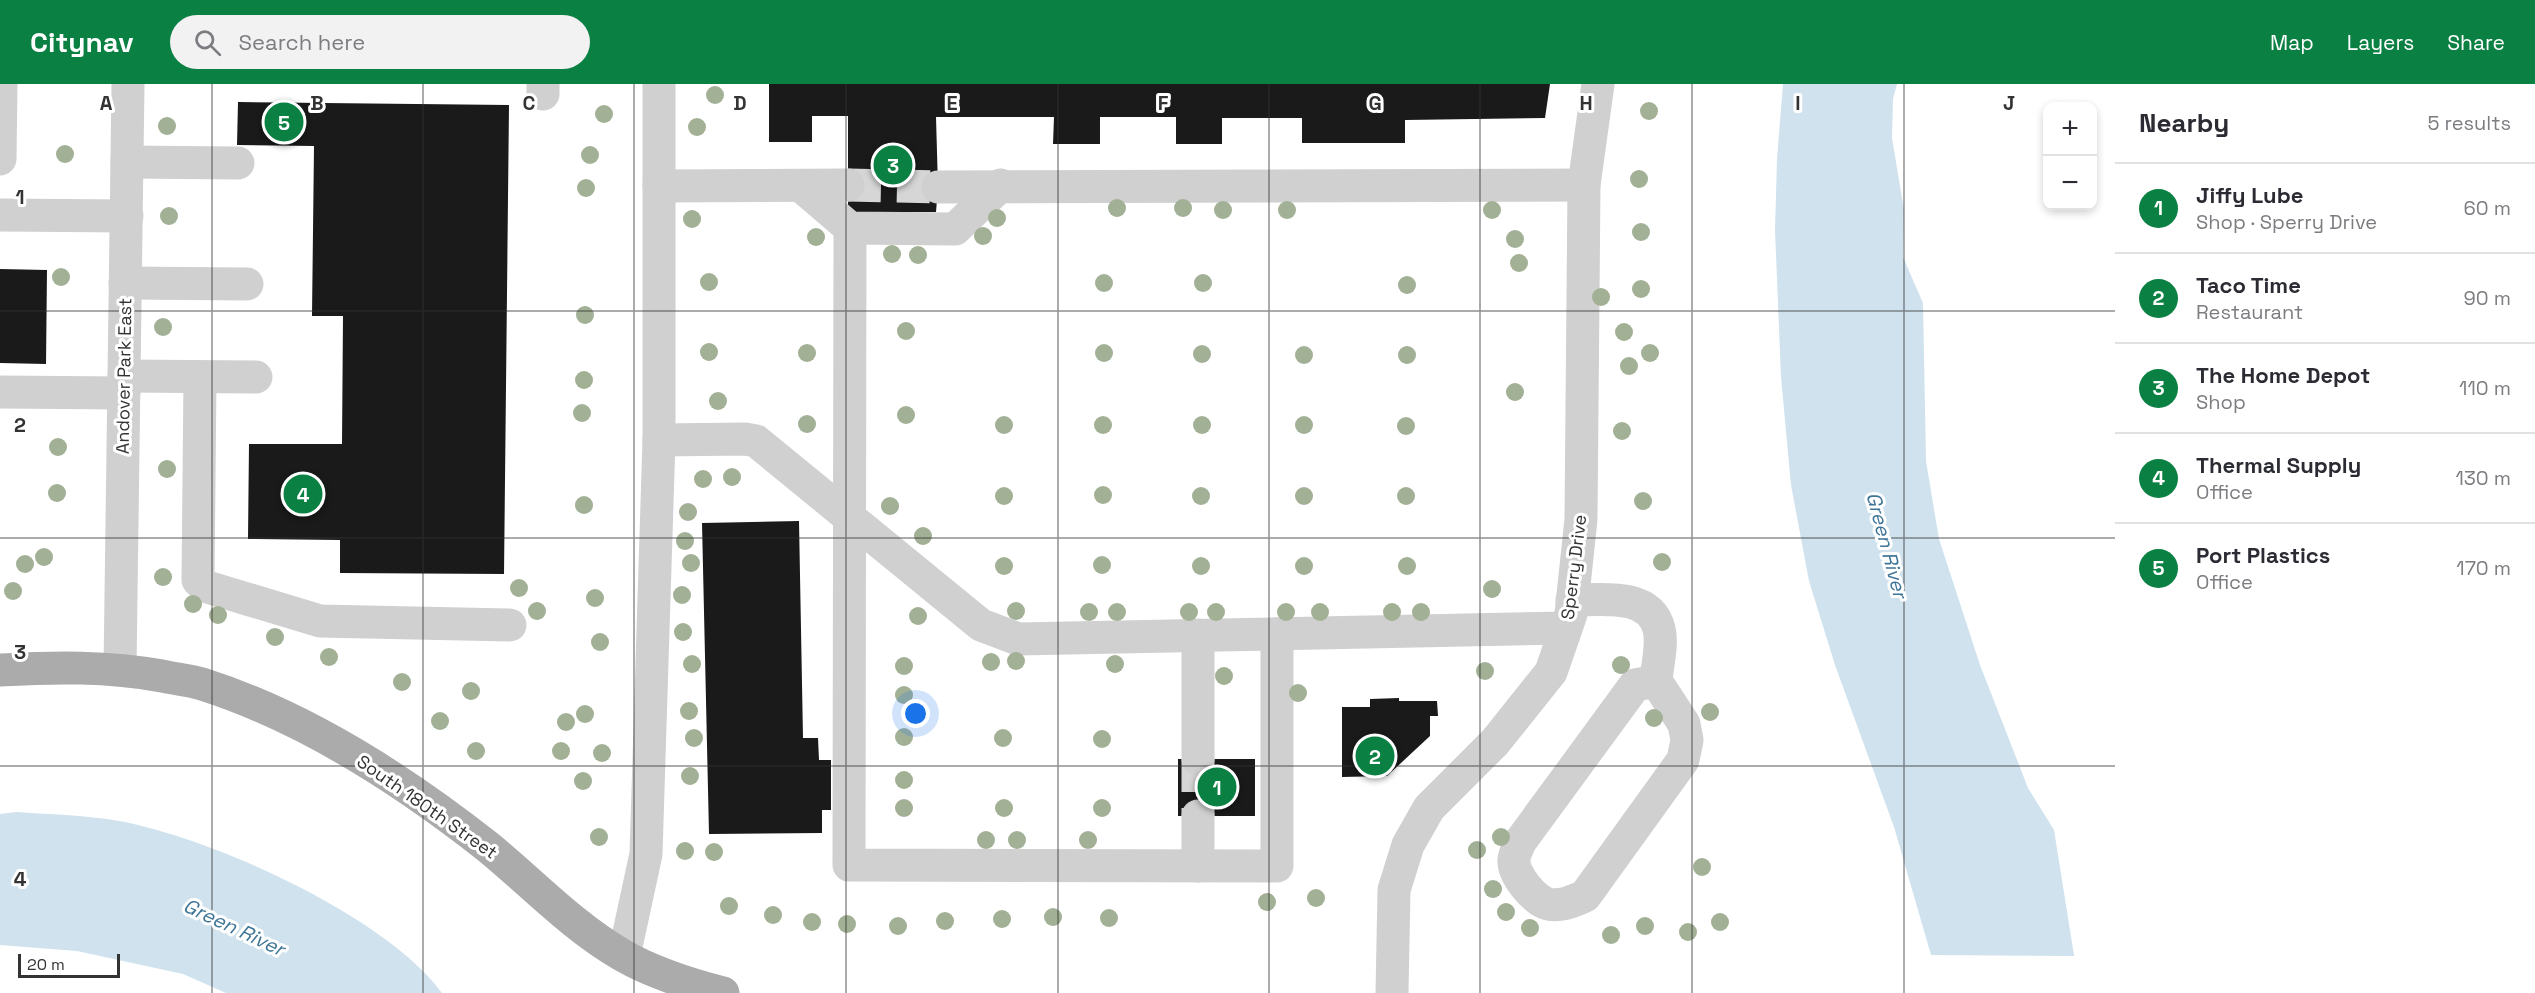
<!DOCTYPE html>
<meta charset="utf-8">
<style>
body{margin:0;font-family:"Space Grotesk",sans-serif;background:#f2f2f3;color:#2b2b33}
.controls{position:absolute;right:18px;top:18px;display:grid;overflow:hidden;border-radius:12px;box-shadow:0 3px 9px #0003}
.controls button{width:54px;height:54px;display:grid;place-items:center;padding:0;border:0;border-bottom:2px solid #e1e1e2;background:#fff;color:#2b2b33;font:30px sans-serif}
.scale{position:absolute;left:18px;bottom:15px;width:102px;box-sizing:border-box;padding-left:6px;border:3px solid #333;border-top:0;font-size:16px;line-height:21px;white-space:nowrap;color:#333;-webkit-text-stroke:4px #fff;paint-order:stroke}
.you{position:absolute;left:916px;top:630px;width:21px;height:21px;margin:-15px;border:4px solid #fff;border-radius:50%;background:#1a73e8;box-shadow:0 0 0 9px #1a73e833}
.badge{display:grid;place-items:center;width:39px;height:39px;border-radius:50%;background:#0b8043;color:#fff;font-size:20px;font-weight:700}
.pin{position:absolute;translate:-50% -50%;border:3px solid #fff;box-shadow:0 2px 6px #0006}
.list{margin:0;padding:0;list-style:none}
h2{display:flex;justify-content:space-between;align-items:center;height:78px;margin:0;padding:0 24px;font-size:26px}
h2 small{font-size:20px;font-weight:400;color:#7c7c81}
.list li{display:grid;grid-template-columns:39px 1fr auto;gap:18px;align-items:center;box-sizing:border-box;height:90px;padding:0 24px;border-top:2px solid #e1e1e2}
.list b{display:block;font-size:22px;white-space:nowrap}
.list p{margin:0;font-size:20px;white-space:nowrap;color:#7c7c81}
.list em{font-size:20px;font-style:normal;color:#7c7c81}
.icon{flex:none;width:33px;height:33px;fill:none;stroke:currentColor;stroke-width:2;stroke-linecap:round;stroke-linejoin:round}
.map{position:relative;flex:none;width:2115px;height:909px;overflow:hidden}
header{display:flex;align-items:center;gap:36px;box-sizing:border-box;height:84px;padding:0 30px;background:#0b8043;color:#fff}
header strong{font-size:28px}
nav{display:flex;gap:33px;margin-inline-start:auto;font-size:21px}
.search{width:420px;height:54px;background:#f2f2f3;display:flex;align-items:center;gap:15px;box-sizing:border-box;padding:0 21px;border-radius:33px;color:#7c7c81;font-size:22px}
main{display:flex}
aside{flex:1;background:#fff}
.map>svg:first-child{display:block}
</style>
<header>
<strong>Citynav</strong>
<div class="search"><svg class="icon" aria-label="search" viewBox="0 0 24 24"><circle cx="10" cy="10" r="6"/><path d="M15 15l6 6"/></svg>Search here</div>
<nav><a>Map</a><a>Layers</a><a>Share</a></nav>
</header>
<main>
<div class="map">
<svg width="2115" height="909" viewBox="0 0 2115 909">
<rect width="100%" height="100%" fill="#fff"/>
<!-- water -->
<g fill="#cfe2ee">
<polygon points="1783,0 1897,0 1893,15 1892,54 1904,126 1903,173 1923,219 1926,377 1939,455 1980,581 2028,704 2054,746 2080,909 1942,909 1894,743 1835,581 1809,497 1791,401 1781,293 1775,146 1777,75"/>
<path d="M16 728C46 730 77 731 107 735 201 748 386 831 442 909H226L183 890 77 867 0 861V730Z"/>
</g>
<!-- pier -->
<polygon fill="#fff" points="1928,871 2078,872 2083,909 1939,909"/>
<!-- building -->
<g fill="#1a1a1a">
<polygon points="769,0 1550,0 1545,34 1405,36 1405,59 1302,59 1302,34 1222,34 1222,60 1176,60 1176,33 1100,33 1100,60 1053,60 1054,33 936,33 938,103 936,128 848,128 848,32 812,32 812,58 769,58"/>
<polygon points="238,18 509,21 504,490 340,489 340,456 248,455 249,360 342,360 343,232 312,232 314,62 237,61"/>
<polygon points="0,185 47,186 46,280 0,279"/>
<polygon points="799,437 803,654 818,654 819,676 831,676 831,726 822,726 822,749 709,750 702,439"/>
<polygon points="1399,614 1399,617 1437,617 1438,632 1430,632 1430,652 1387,692 1342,693 1342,623 1370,623 1370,615"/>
<rect x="1178" y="675" width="77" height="57"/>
</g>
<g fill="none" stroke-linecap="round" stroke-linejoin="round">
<!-- minor-tunnel -->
<g stroke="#d6d6d6" stroke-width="33" stroke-dasharray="33 16" stroke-linecap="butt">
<polyline points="848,101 938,103"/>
<polyline points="1198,675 1198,732"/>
</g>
<!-- minor -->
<g stroke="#d0d0d0" stroke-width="33">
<polyline points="543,10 543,0"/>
<polyline points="0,75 1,0"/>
<polyline points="127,78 238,79"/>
<polyline points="659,102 848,101"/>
<polyline points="801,102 850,144 955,145 1001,101"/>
<polyline points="938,103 1584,101"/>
<polyline points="0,131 127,132"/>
<polyline points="850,144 849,781 1277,782 1277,550"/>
<polyline points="125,199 247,200"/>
<polyline points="124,292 256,293"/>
<polyline points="200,293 198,496 204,502 320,537 510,541"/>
<polyline points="0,308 124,309"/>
<polyline points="659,356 745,355 756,357 981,541 1018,555 1566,544"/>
<path d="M1572 516C1601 516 1650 508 1659 545 1663 561 1657 581 1656 597"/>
<polyline points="120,585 128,0"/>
<path d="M1656 597 1684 640 1687 656 1683 676 1585 812C1573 817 1561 823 1548 820 1534 816 1513 791 1514 776 1514 771 1518 763 1520 758L1635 601Z"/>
<polyline points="1198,675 1198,551"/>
<polyline points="1198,732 1198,782"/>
<polyline points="624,872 646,770 659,356 659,0"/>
<polyline points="1392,909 1394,806 1408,761 1429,724 1495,658 1551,588 1571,530 1581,435 1584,101 1598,0"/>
</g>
<!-- major -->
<path stroke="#ababab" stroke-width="33" d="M0 586C55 583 107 582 162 592 175 595 189 596 202 600 306 633 403 696 488 763 532 799 572 842 622 871 653 889 688 900 723 909"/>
</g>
<!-- trees -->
<g fill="#a2b095">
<circle cx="715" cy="11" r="9"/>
<circle cx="1649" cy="27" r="9"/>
<circle cx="604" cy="30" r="9"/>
<circle cx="167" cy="42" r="9"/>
<circle cx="697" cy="43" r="9"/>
<circle cx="65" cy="70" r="9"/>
<circle cx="590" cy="71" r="9"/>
<circle cx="1639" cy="95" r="9"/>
<circle cx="586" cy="104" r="9"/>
<circle cx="1117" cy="124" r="9"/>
<circle cx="1183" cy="124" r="9"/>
<circle cx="1223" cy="126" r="9"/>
<circle cx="1287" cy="126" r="9"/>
<circle cx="1492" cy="126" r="9"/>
<circle cx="169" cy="132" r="9"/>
<circle cx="997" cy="134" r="9"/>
<circle cx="692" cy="135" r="9"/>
<circle cx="1641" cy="148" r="9"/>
<circle cx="983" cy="152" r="9"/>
<circle cx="816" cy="153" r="9"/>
<circle cx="1515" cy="155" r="9"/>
<circle cx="892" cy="170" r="9"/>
<circle cx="918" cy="171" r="9"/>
<circle cx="1519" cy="179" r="9"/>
<circle cx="61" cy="193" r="9"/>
<circle cx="709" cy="198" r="9"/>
<circle cx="1104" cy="199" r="9"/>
<circle cx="1203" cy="199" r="9"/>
<circle cx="1407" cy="201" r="9"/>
<circle cx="1641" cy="205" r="9"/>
<circle cx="1601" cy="213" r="9"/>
<circle cx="585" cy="231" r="9"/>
<circle cx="163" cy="243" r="9"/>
<circle cx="906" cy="247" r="9"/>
<circle cx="1624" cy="248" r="9"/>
<circle cx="709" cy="268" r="9"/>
<circle cx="807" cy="269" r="9"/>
<circle cx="1104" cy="269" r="9"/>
<circle cx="1650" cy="269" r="9"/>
<circle cx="1202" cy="270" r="9"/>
<circle cx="1304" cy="271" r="9"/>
<circle cx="1407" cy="271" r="9"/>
<circle cx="1629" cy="282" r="9"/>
<circle cx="584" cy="296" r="9"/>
<circle cx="1515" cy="308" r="9"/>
<circle cx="718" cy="317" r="9"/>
<circle cx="582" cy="329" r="9"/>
<circle cx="906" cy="331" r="9"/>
<circle cx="807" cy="340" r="9"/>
<circle cx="1004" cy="341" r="9"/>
<circle cx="1103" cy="341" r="9"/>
<circle cx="1202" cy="341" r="9"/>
<circle cx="1304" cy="341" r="9"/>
<circle cx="1406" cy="342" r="9"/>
<circle cx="1622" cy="347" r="9"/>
<circle cx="58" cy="363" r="9"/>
<circle cx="167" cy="385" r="9"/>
<circle cx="732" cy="393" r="9"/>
<circle cx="703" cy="395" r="9"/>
<circle cx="57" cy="409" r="9"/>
<circle cx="1103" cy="411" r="9"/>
<circle cx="1004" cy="412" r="9"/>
<circle cx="1201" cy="412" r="9"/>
<circle cx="1304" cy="412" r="9"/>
<circle cx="1406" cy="412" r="9"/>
<circle cx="1643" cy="417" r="9"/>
<circle cx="584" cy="421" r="9"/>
<circle cx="890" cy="422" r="9"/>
<circle cx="688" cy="428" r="9"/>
<circle cx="923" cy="452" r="9"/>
<circle cx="685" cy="457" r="9"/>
<circle cx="44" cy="473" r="9"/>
<circle cx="1662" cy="478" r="9"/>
<circle cx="691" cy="479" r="9"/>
<circle cx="25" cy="480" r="9"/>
<circle cx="1102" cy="481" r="9"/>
<circle cx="1004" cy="482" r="9"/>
<circle cx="1201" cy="482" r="9"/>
<circle cx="1304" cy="482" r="9"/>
<circle cx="1407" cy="482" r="9"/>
<circle cx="163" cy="493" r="9"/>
<circle cx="519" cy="504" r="9"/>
<circle cx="1492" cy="505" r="9"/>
<circle cx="13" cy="507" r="9"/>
<circle cx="682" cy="511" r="9"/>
<circle cx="595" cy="514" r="9"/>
<circle cx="193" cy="520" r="9"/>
<circle cx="537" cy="527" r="9"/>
<circle cx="1016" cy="527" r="9"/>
<circle cx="1089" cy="528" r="9"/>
<circle cx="1117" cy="528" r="9"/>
<circle cx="1189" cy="528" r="9"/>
<circle cx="1216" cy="528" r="9"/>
<circle cx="1286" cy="528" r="9"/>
<circle cx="1320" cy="528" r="9"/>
<circle cx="1392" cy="528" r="9"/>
<circle cx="1421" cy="528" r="9"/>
<circle cx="218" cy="531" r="9"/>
<circle cx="918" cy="532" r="9"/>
<circle cx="683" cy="548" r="9"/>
<circle cx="275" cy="553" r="9"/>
<circle cx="600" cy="558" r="9"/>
<circle cx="329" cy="573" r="9"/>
<circle cx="1016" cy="577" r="9"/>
<circle cx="991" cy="578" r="9"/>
<circle cx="692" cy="580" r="9"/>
<circle cx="1115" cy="580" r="9"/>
<circle cx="1621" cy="581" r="9"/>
<circle cx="904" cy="582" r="9"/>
<circle cx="1485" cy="587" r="9"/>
<circle cx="1224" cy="592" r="9"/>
<circle cx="402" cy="598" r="9"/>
<circle cx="471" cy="607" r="9"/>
<circle cx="1298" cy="609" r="9"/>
<circle cx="904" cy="611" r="9"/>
<circle cx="689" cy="627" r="9"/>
<circle cx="1710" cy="628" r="9"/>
<circle cx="585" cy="630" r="9"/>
<circle cx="1654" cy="634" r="9"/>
<circle cx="440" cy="637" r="9"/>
<circle cx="566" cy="638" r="9"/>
<circle cx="904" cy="653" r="9"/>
<circle cx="694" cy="654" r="9"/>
<circle cx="1003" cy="654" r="9"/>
<circle cx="1102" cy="655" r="9"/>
<circle cx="476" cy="667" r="9"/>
<circle cx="561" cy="667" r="9"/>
<circle cx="602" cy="669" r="9"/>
<circle cx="690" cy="692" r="9"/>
<circle cx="904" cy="696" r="9"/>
<circle cx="583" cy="697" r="9"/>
<circle cx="904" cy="724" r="9"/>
<circle cx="1004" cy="724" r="9"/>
<circle cx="1102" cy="724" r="9"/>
<circle cx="599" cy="753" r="9"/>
<circle cx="1501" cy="753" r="9"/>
<circle cx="986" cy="756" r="9"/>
<circle cx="1017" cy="756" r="9"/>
<circle cx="1088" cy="756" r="9"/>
<circle cx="1477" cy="766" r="9"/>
<circle cx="685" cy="767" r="9"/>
<circle cx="714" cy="768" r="9"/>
<circle cx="1702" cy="783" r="9"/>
<circle cx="1493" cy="805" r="9"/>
<circle cx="1316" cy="814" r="9"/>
<circle cx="1267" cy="818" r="9"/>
<circle cx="729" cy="822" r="9"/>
<circle cx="1506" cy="828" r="9"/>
<circle cx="773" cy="831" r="9"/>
<circle cx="1053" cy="833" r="9"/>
<circle cx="1109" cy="834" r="9"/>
<circle cx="1002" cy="835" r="9"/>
<circle cx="945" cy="837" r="9"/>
<circle cx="812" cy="838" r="9"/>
<circle cx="1720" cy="838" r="9"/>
<circle cx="847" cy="840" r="9"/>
<circle cx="898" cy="842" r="9"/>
<circle cx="1645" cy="842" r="9"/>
<circle cx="1530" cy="844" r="9"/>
<circle cx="1688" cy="848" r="9"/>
<circle cx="1611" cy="851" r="9"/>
</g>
<!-- grid -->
<path fill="none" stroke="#333" stroke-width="1.5" stroke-opacity="0.55" d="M212 0V909M423 0V909M634 0V909M846 0V909M1058 0V909M1269 0V909M1480 0V909M1692 0V909M1904 0V909M0 227H2115M0 454H2115M0 682H2115"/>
<g text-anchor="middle" stroke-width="6" stroke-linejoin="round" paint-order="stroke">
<!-- street labels -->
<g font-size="18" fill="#333" stroke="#fff">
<text transform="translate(124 292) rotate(-89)" y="6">Andover Park East</text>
<text transform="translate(1574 483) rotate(-83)" y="6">Sperry Drive</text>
<text transform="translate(427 723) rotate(35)" y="6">South 180th Street</text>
</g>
<!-- water labels -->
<g font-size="20" font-style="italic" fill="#3f7597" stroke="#fff">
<text transform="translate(1887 461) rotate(75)" y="7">Green River</text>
<text transform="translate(234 843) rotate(25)" y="7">Green River</text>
</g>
</g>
<g font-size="20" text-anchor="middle" font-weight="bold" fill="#333" stroke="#fff" stroke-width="6" stroke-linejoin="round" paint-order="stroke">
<text x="106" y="26">A</text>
<text x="317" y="26">B</text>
<text x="529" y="26">C</text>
<text x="740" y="26">D</text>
<text x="952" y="26">E</text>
<text x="1163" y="26">F</text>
<text x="1375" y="26">G</text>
<text x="1586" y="26">H</text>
<text x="1798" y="26">I</text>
<text x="2009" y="26">J</text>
<text x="20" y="120">1</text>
<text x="20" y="348">2</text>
<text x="20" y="575">3</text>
<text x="20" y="802">4</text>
</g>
</svg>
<div class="controls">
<button>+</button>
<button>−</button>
</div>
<div class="scale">20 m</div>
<div class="you"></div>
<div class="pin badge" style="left:1217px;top:703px">1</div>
<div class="pin badge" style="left:1375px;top:672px">2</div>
<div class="pin badge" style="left:893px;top:81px">3</div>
<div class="pin badge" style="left:303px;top:410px">4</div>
<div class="pin badge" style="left:284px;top:38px">5</div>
</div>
<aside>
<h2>Nearby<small>5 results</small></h2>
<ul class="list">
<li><span class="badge">1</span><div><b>Jiffy Lube</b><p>Shop · Sperry Drive</p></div><em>60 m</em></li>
<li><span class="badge">2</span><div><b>Taco Time</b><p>Restaurant</p></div><em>90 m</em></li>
<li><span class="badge">3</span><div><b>The Home Depot</b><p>Shop</p></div><em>110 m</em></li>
<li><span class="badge">4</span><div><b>Thermal Supply</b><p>Office</p></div><em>130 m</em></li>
<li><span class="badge">5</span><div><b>Port Plastics</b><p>Office</p></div><em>170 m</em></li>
</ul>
</aside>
</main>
